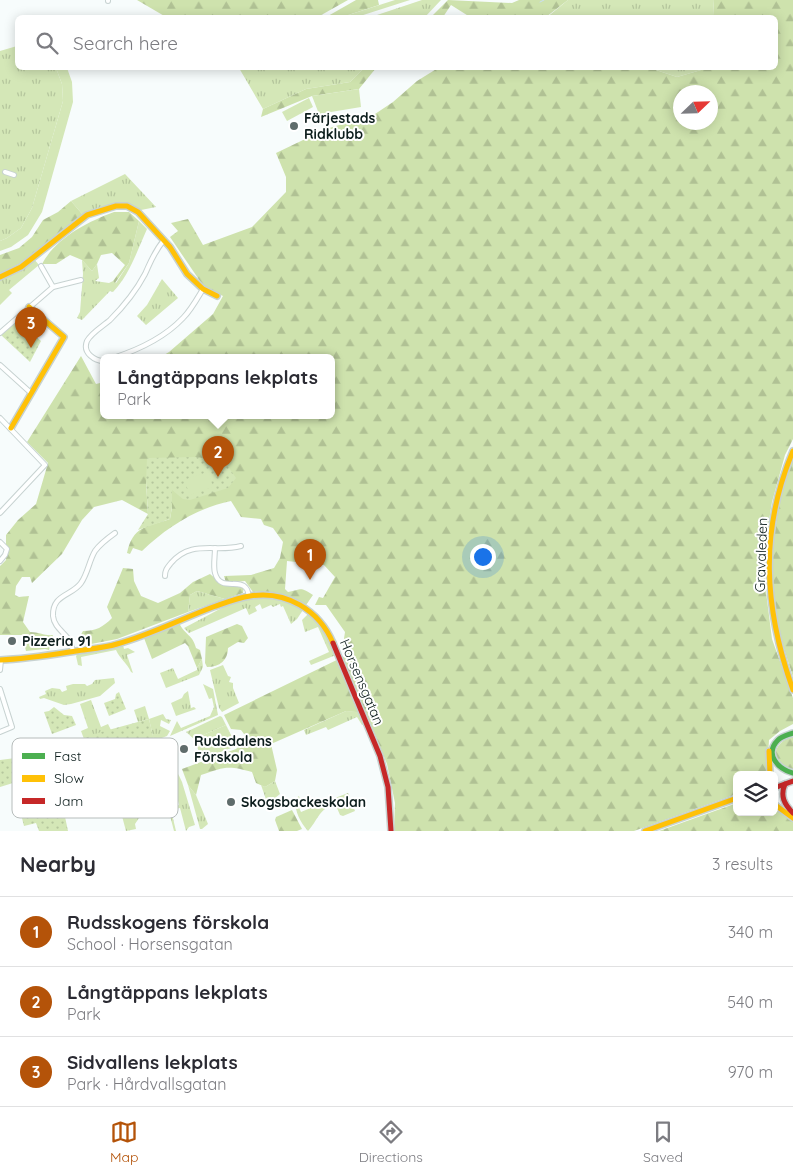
<!DOCTYPE html>
<meta charset="utf-8">
<style>
body{margin:0;font-family:Quicksand,sans-serif;background:#f7f7f7;color:#2b2b33}
.controls{position:absolute;right:15px;bottom:15px;display:grid;overflow:hidden;border-radius:8px;box-shadow:0 2px 12px #0003}
.controls button{width:45px;height:45px;display:grid;place-items:center;padding:0;border:0;border-bottom:1px solid #e1e1e2;background:#fff;color:#2b2b33;font:25px sans-serif}
.compass{position:absolute;left:673px;top:85px;width:45px;height:45px;border-radius:50%;background:#fff;box-shadow:0 2px 12px #0003;rotate:67deg}
.you{position:absolute;left:482px;top:556px;width:18px;height:18px;margin:-12px;border:4px solid #fff;border-radius:50%;background:#1a73e8;box-shadow:0 0 0 8px #1a73e833}
.badge{display:grid;place-items:center;width:32px;height:32px;border-radius:50%;background:#b45309;color:#fff;font-size:16px;font-weight:700}
.pin{position:absolute;translate:-50% -41px;filter:drop-shadow(0 1px 2px #0008)}
.pin::after{content:'';position:absolute;top:26px;width:18px;height:15px;background:inherit;clip-path:polygon(0 0,100% 0,50% 100%)}
.popup{position:absolute;left:100px;top:354px;width:235px;height:65px;box-sizing:border-box;display:grid;place-content:center;border-radius:8px;background:#fff;filter:drop-shadow(0 1px 4px #0005);font-size:16px;white-space:nowrap;color:#7c7c81}
.popup b{font-size:19px;color:#2b2b33}
.popup::after{content:'';position:absolute;left:50%;top:100%;margin-left:-10px;border:10px solid transparent;border-top-color:#fff}
.list{margin:0;padding:0;list-style:none}
h2{display:flex;justify-content:space-between;align-items:center;height:65px;margin:0;padding:0 20px;font-size:21px}
h2 small{font-size:16px;font-weight:400;color:#7c7c81}
.list li{display:grid;grid-template-columns:32px 1fr auto;gap:15px;align-items:center;box-sizing:border-box;height:70px;padding:0 20px;border-top:1px solid #e1e1e2}
.list b{display:block;font-size:19px;white-space:nowrap}
.list p{margin:0;font-size:16px;white-space:nowrap;color:#7c7c81}
.list em{font-size:16px;font-style:normal;color:#7c7c81}
.icon{flex:none;width:28px;height:28px;fill:none;stroke:currentColor;stroke-width:2;stroke-linecap:round;stroke-linejoin:round}
.map{position:relative;flex:none;width:793px;height:831px;overflow:hidden}
.search{position:absolute;background:#fff;box-shadow:0 2px 12px #0003;left:15px;right:15px;top:15px;height:55px;display:flex;align-items:center;gap:12px;box-sizing:border-box;padding:0 18px;border-radius:8px;color:#7c7c81;font-size:19px}
.sheet{height:275px;background:#fff}
nav{display:flex;justify-content:space-around;align-items:center;box-sizing:border-box;height:70px;border-top:1px solid #e1e1e2;background:#fff;font-size:14px;color:#7c7c81}
nav a{display:grid;justify-items:center;gap:2px}
nav .on{color:#b45309}
.map>svg:first-child{display:block}
</style>
<div class="map">
<svg width="793" height="831" viewBox="0 0 793 831">
<defs>
<pattern id="grass-tufts" width="24" height="20" patternUnits="userSpaceOnUse" patternTransform="scale(1.25)"><rect width="24" height="20" fill="#d4e7b7"/><path d="M3 7l-1-3M5 7V3M7 7l1-3M15 17l-1-3M17 17v-4M19 17l1-3" fill="none" stroke="#b5c69d"/></pattern>
<pattern id="forest-firs" width="22" height="20" patternUnits="userSpaceOnUse" patternTransform="scale(1.25)"><rect width="22" height="20" fill="#cee2ad"/><path d="M5 1l3.5 6h-7zM16 11l3.5 6h-7z" fill="#b0c194"/></pattern>
<pattern id="park-dots" width="8" height="8" patternUnits="userSpaceOnUse" patternTransform="scale(1.25)"><rect width="8" height="8" fill="#d4e7b7"/><path d="M2 2h.1M6 6h.1" fill="none" stroke="#b5c69d" stroke-width="1.8" stroke-linecap="round"/></pattern>
</defs>
<rect width="100%" height="100%" fill="#f7fcfc"/>
<!-- grass -->
<g fill="url(#grass-tufts)">
<polygon points="422,0 441,0 425,17 368,18"/>
<polygon points="568,0 714,0 713,17 546,18"/>
<polygon points="17,46 18,68 56,68 62,84 63,101 32,208 21,228 7,238 0,241 0,51"/>
<polygon points="239,68 364,68 350,82 306,89 263,109"/>
<polygon points="650,68 708,68 677,77"/>
<path d="M125 174 156 207 141 210C117 197 106 206 83 215L71 201Z"/>
<path d="M139 221 147 229C137 251 130 274 113 292L110 291 82 320 77 318 80 312 83 274 82 260 92 271 97 264 99 278 95 281 109 283 113 281 116 283 129 263Z"/>
<polygon points="34,259 39,265 9,290 12,293 0,305 0,280 20,269"/>
<polygon points="162,279 178,298 146,325 137,316 147,305"/>
<polygon points="197,591 225,599 188,612 190,595"/>
<polygon points="265,597 283,600 303,610 297,619 291,624 283,606 281,607 280,604 273,607 271,605 262,609 260,604 255,607 257,611 249,615 246,608 189,633 184,628 233,602 246,598"/>
<polygon points="308,614 322,628 336,655 311,665 309,661 329,652 318,627 305,632 302,620"/>
<path d="M123 645 124 649 128 648 135 652 127 655 133 673 131 672C127 663 120 659 116 650L81 657 82 666 78 665 76 656 78 653Z"/>
<polygon points="202,659 203,667 199,675 166,688 160,673 173,668 178,679 197,670 197,668"/>
<polygon points="223,665 228,676 231,677 229,682 233,683 233,688 239,703 222,712 219,708 210,670"/>
<polygon points="114,678 115,683 100,696 71,704 64,705 44,698 40,699 39,697 46,694 45,691 52,688 60,689 62,692 67,690 66,686 73,684 85,684 87,686 92,684 95,680"/>
<polygon points="203,684 213,689 218,715 170,736 177,721 181,728 210,716 214,707 212,698 209,699"/>
<polygon points="188,691 191,708 194,707 196,709 176,716 171,703 182,698 184,694"/>
<polygon points="91,700 101,727 108,724 111,730 84,739 81,731 88,728 80,704"/>
<polygon points="145,706 149,719 163,714 166,719 171,720 169,724 161,720 160,726 170,731 167,736 154,741 149,719 138,722 134,710"/>
<polygon points="346,711 361,712 365,724 362,725 357,717 328,730 326,727 306,735 304,730"/>
<polygon points="220,716 222,717 235,743 234,747 193,762 193,760 233,743 226,725 194,739 186,732"/>
<path d="M168 756C172 766 178 772 182 782L195 825 189 827 186 831 180 808 171 810 176 831H174L168 808 179 805 177 797 162 800V798L167 796 171 790 161 759Z"/>
<polygon points="148,764 155,780 152,786 148,788 142,786 138,772 139,767"/>
<polygon points="89,778 92,779 96,793 92,800 84,801 79,783 79,781"/>
<polygon points="275,781 280,794 275,798 278,803 269,808 261,785 265,787"/>
<polygon points="188,785 196,795 208,824 202,829 200,829"/>
<polygon points="348,793 350,797 346,799 347,803 351,801 355,811 343,816 340,815 334,801 335,798"/>
<path d="M299 796 300 800 297 803 301 812 330 800 332 805C318 811 318 820 308 831 300 822 295 812 295 799Z"/>
<polygon points="129,797 132,801 140,803 141,807 138,808 139,818 135,824 136,829 126,831 119,805 115,806 114,802"/>
</g>
<!-- forest -->
<g fill="url(#forest-firs)" fill-rule="evenodd">
<polygon points="137,0 348,0 316,18 166,17"/>
<polygon points="356,0 378,0 379,5 342,17 328,16"/>
<polygon points="448,0 512,3 519,0 568,0 546,17 470,17 451,5 443,17 430,18"/>
<path d="M714 0H793V439L785 455 772 502 765 545V584L772 639 793 698V724L780 731 769 740 767 775H737V794L634 831H394L395 803 387 764 366 713 346 711 271 744 277 770 275 781 265 787 256 783 252 772C228 765 224 767 201 775L196 795 188 785 182 769 236 749 247 738 241 730 231 729 224 715 347 655 343 645 345 632 326 605H315L319 597 323 598 335 577 324 565 287 561 285 589 288 592C302 590 299 586 313 595L306 605C289 596 273 591 253 592L245 581 226 583 224 576 251 575 274 568 280 558 283 542 273 528 264 525 261 519 241 517 231 501C197 508 167 527 142 551L133 548 130 554 127 553C133 526 146 527 170 519L172 507V489L228 488 146 482 148 514 122 500 94 507 82 520 62 554 32 583 30 577H22L16 586 15 595 19 597 29 596 23 622 30 632C39 632 45 636 53 635L49 650 45 649 26 651 22 635H0V566L6 560V535L18 520 36 504 48 463 27 442 81 356 96 384 104 382V416H332V358H159L169 352 213 314 223 296 204 287 170 237 178 231 171 223 188 219 203 245 252 227 286 192V177L276 153 326 129 375 114 393 102 417 81 438 68H650L677 77 708 68H776V18L713 17ZM680 92H710V122H680Z"/>
<polygon points="364,68 376,68 359,89 312,96 261,117 263,109 306,89 350,82"/>
<polygon points="71,201 83,215 19,264 0,274 0,255 19,248 32,237 43,220 58,212"/>
<path d="M114 212H129L139 221 129 263 115 283 113 281 125 265 112 253 101 255 97 264 92 271 82 260 70 255 56 264H42C56 238 87 222 114 212Z"/>
<polygon points="793,459 793,677 776,623 771,574 773,544 780,498"/>
<path d="M123 568 133 569 134 581 141 596 158 603 180 593 193 582 210 574 217 580 244 585 243 593 225 599 197 591 190 595 188 612 117 639 86 645 79 638 83 631C96 631 103 627 112 618L107 607Z"/>
<path d="M179 623C185 635 193 635 196 648L200 650 202 659 197 668 188 646 185 643 152 659 144 638Z"/>
<path d="M237 624 242 626 248 638 244 643 238 642 228 648C228 660 220 667 207 667L205 663 206 637Z"/>
<path d="M793 736V770C768 766 771 743 793 736Z"/>
<polygon points="737,803 737,812 774,812 774,806 793,820 793,831 659,831"/>
<polygon points="292,810 302,829 297,831 279,831 275,820 276,817"/>
</g>
<!-- park -->
<g fill="url(#park-dots)">
<polygon points="17,320 41,341 30,362 1,335"/>
<polygon points="197,457 225,462 236,478 228,488 190,500 183,499 172,490 172,507 170,519 138,530 148,514 146,482 147,458"/>
<polygon points="119,692 126,709 109,716 104,703 115,699 116,694"/>
<polygon points="54,707 64,715 72,716 76,725 52,734 44,712 49,711"/>
<polygon points="149,719 154,740 162,744 125,757 128,768 104,776 96,759 56,774 68,831 39,831 36,823 24,826 13,783 0,787 0,760 39,755 101,732"/>
</g>
<!-- pitch -->
<g fill="#d4e7b7">
<polygon points="395,0 410,0 357,17 342,17"/>
<polygon points="56,68 67,68 72,82 73,102 42,212 28,235 11,247 0,251 0,241 7,238 21,228 32,208 63,101 62,84"/>
<polygon points="359,89 361,107 319,114 312,96"/>
<polygon points="309,98 313,107 287,121 282,112"/>
<polygon points="208,472 213,487 190,495 184,480"/>
<polygon points="226,725 234,743 201,757 194,739"/>
</g>
<g fill="none" stroke-linecap="round" stroke-linejoin="round">
<!-- stream -->
<polyline stroke="#cadef3" stroke-width="1" points="540,2 544,0"/>
<defs>
<g id="street">
<polyline points="108,0 108,1"/>
<polyline points="5,172 14,175"/>
<polyline points="41,266 53,287"/>
<polyline points="0,333 53,287 81,280"/>
<path d="M113 358C138 350 165 337 183 318 191 310 197 299 203 289"/>
<path d="M104 361C95 361 82 353 87 341 91 333 103 326 110 320 123 307 136 291 145 274 151 261 154 252 164 240"/>
<polyline points="0,365 31,393"/>
<polyline points="0,418 45,465 0,513"/>
<polyline points="0,542 7,549 5,555 0,561"/>
<path d="M215 548C215 556 213 566 215 573 220 592 239 578 246 588 248 590 248 593 249 596"/>
<path d="M165 576C165 570 167 568 171 563 192 539 215 553 241 546"/>
<path d="M73 652C72 648 72 644 70 641 64 632 54 627 53 616 52 594 72 596 81 583 88 573 89 561 95 551 100 544 108 538 115 533"/>
<polyline points="0,670 1,660"/>
<polyline points="0,689 12,727 0,732"/>
</g>
<path id="fast" d="M793 733C788 735 782 736 778 740 764 754 778 769 793 773"/>
<g id="slow">
<polyline points="0,277 21,267 87,215 116,206 127,206 138,212 170,247 187,274 203,289 217,296"/>
<polyline points="11,428 64,337 29,307"/>
<path d="M793 451C759 532 764 608 793 690"/>
<path d="M0 660C26 659 50 655 76 651 89 649 104 648 117 644 150 635 181 619 213 607 225 603 237 598 250 596 286 590 319 610 333 643"/>
<polyline points="769,751 770,775"/>
<polyline points="774,804 793,818"/>
<polyline points="645,831 737,798"/>
</g>
<g id="jam">
<polyline points="333,643 380,756 388,787 391,831"/>
<path d="M785 784C780 796 784 804 793 813"/>
<polyline points="774,788 793,781"/>
</g>
</defs>
<!-- street casing -->
<use href="#street" stroke="#c7d2d1" stroke-width="6"/>
<!-- fast casing -->
<use href="#fast" stroke="#c7d2d1" stroke-width="8"/>
<!-- slow casing -->
<use href="#slow" stroke="#c7d2d1" stroke-width="8"/>
<!-- jam casing -->
<use href="#jam" stroke="#c7d2d1" stroke-width="8"/>
<!-- street -->
<use href="#street" stroke="#feffff" stroke-width="4"/>
<!-- fast -->
<use href="#fast" stroke="#4caf50" stroke-width="5"/>
<!-- slow -->
<use href="#slow" stroke="#ffc107" stroke-width="5"/>
<!-- jam -->
<use href="#jam" stroke="#c62828" stroke-width="5"/>
</g>
<!-- markers -->
<g fill="#5f6c6b" stroke="#fff" stroke-width="2">
<circle cx="294" cy="126" r="5"/>
<circle cx="12" cy="641" r="5"/>
<circle cx="184" cy="749" r="5"/>
<circle cx="231" cy="802" r="5"/>
</g>
<g text-anchor="middle" stroke-width="4" stroke-linejoin="round" paint-order="stroke">
<!-- poi labels -->
<g font-size="14" font-weight="bold" fill="#0d1e1d" stroke="#fff" text-anchor="start">
<text x="304" y="123">Färjestads<tspan x="304" dy="16">Ridklubb</tspan></text>
<text x="22" y="646">Pizzeria 91</text>
<text x="194" y="746">Rudsdalens<tspan x="194" dy="16">Förskola</tspan></text>
<text x="241" y="807">Skogsbackeskolan</text>
</g>
<!-- street labels -->
<g font-size="14" fill="#0d1e1d" stroke="#fff">
<text transform="translate(761 555) rotate(-88)" y="5">Gravaleden</text>
<text transform="translate(362 682) rotate(67)" y="5">Horsensgatan</text>
</g>
</g>
<!-- legend -->
<rect x="12" y="738" width="166" height="80" rx="8" fill="#fff" stroke="#b6bcbb" stroke-width="1"/>
<rect x="22" y="753" width="23" height="6" fill="#4caf50"/>
<rect x="22" y="775" width="23" height="7" fill="#ffc107"/>
<rect x="22" y="798" width="23" height="6" fill="#c62828"/>
<g font-size="14" fill="#0d1e1d">
<text x="54" y="761">Fast</text>
<text x="54" y="783">Slow</text>
<text x="54" y="806">Jam</text>
</g>
</svg>
<div class="controls">
<button><svg class="icon" aria-label="layers" viewBox="0 0 24 24"><path d="M12 4l9 5-9 5-9-5zM3 14l9 5 9-5"/></svg></button>
</div>
<svg class="compass" viewBox="-18 -18 36 36"><path d="M0-13l5 13h-10z" fill="#e53935"/><path d="M0 13l5-13h-10z" fill="#7c7c81"/></svg>
<div class="you"></div>
<div class="pin badge" style="left:310px;top:580px">1</div>
<div class="pin badge" style="left:218px;top:477px">2</div>
<div class="popup"><b>Långtäppans lekplats</b>Park</div>
<div class="pin badge" style="left:31px;top:348px">3</div>
<div class="search"><svg class="icon" aria-label="search" viewBox="0 0 24 24"><circle cx="10" cy="10" r="6"/><path d="M15 15l6 6"/></svg>Search here</div>
</div>
<section class="sheet">
<h2>Nearby<small>3 results</small></h2>
<ul class="list">
<li><span class="badge">1</span><div><b>Rudsskogens förskola</b><p>School · Horsensgatan</p></div><em>340 m</em></li>
<li><span class="badge">2</span><div><b>Långtäppans lekplats</b><p>Park</p></div><em>540 m</em></li>
<li><span class="badge">3</span><div><b>Sidvallens lekplats</b><p>Park · Hårdvallsgatan</p></div><em>970 m</em></li>
</ul>
</section>
<nav>
<a class="on"><svg class="icon" aria-label="map" viewBox="0 0 24 24"><path d="M3 6l6-2 6 2 6-2v14l-6 2-6-2-6 2zM9 4v14M15 6v14"/></svg>Map</a>
<a><svg class="icon" aria-label="directions" viewBox="0 0 24 24"><path d="M12 3l9 9-9 9-9-9zM9 14v-3h6M13 9l2 2-2 2"/></svg>Directions</a>
<a><svg class="icon" aria-label="saved" viewBox="0 0 24 24"><path d="M7 4h10v16l-5-4-5 4z"/></svg>Saved</a>
</nav>
